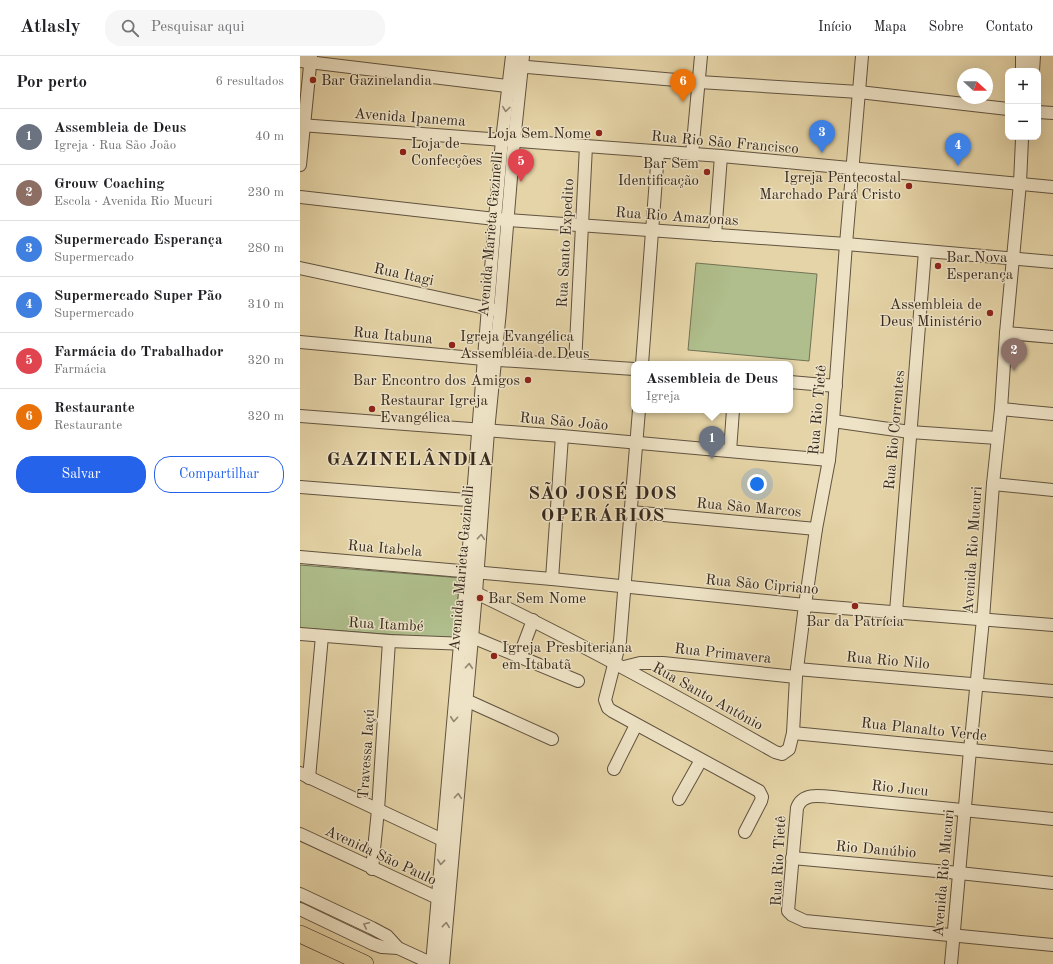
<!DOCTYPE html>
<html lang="pt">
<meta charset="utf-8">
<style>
body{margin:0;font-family:"Old Standard TT",serif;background:#f6f6f6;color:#202124}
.controls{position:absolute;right:12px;top:12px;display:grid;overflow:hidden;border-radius:8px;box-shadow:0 4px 16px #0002}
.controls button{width:36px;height:36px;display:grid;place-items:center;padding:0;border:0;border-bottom:1px solid #e0e0e0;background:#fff;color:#202124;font:20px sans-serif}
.compass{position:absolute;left:657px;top:12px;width:36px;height:36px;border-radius:50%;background:#fff;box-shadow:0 4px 16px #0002;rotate:111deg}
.you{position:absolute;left:457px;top:428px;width:14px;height:14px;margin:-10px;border:3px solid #fff;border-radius:50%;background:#1a73e8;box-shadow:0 0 0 6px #1a73e833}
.badge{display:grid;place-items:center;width:26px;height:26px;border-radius:50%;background:#2563eb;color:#fff;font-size:13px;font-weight:700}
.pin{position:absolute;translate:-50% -33px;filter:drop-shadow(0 1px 2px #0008)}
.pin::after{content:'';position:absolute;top:21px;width:14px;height:12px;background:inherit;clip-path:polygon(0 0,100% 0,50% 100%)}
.popup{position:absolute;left:331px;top:305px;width:162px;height:52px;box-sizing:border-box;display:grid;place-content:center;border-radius:8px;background:#fff;filter:drop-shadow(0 1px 3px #0005);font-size:13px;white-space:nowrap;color:#757577}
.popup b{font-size:15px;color:#202124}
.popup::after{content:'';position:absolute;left:50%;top:100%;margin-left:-8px;border:8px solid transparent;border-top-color:#fff}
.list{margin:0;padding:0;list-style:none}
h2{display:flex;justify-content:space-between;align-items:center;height:52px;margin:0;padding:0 16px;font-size:17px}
h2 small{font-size:13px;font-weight:400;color:#757577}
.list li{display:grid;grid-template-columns:26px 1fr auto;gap:12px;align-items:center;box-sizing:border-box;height:56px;padding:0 16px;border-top:1px solid #e0e0e0}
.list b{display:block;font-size:15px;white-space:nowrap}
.list p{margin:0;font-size:13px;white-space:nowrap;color:#757577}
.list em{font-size:13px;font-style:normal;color:#757577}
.actions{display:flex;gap:8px;padding:12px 16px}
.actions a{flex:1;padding:9px 0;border:1px solid #2563eb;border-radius:16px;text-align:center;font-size:14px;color:#2563eb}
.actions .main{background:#2563eb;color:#fff}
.icon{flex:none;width:22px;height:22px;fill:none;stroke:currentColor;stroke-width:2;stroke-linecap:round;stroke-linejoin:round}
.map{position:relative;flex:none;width:753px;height:908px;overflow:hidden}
header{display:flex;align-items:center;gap:24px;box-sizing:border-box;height:56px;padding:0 20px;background:#fff;border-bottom:1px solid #e0e0e0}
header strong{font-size:19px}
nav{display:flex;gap:22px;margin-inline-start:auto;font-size:14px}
.search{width:280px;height:36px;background:#f6f6f6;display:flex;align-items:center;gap:10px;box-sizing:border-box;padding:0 14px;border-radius:16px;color:#757577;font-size:15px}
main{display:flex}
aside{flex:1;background:#fff}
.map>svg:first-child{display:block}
</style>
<header>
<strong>Atlasly</strong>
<div class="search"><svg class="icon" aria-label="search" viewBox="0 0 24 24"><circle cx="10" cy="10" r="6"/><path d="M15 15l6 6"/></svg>Pesquisar aqui</div>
<nav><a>Início</a><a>Mapa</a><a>Sobre</a><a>Contato</a></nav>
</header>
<main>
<aside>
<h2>Por perto<small>6 resultados</small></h2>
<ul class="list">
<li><span class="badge" style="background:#6b7280">1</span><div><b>Assembleia de Deus</b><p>Igreja · Rua São João</p></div><em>40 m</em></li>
<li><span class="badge" style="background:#8d6e63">2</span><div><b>Grouw Coaching</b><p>Escola · Avenida Rio Mucuri</p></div><em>230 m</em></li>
<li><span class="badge" style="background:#3f7fe0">3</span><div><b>Supermercado Esperança</b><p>Supermercado</p></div><em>280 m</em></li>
<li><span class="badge" style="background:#3f7fe0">4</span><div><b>Supermercado Super Pão</b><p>Supermercado</p></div><em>310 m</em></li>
<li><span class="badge" style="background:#e0444e">5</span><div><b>Farmácia do Trabalhador</b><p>Farmácia</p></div><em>320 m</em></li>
<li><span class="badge" style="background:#e8710a">6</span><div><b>Restaurante</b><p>Restaurante</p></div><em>320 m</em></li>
</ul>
<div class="actions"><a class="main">Salvar</a><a>Compartilhar</a></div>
</aside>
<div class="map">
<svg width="753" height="908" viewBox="0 0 753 908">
<rect width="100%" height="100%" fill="#e5d4a7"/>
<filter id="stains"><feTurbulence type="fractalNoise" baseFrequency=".005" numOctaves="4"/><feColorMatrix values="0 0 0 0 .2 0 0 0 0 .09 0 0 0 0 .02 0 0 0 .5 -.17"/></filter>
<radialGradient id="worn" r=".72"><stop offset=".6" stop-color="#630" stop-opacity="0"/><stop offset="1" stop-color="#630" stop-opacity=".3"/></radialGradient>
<!-- green -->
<g fill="#afbe8c" stroke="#727355">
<polygon points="396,207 517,218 509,305 388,294"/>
<polygon points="0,509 162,522 155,583 0,572"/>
</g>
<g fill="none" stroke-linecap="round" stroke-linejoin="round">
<defs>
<g id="minor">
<polyline points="0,5 215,31"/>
<polyline points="216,10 399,26 559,36 708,53"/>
<polyline points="722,15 722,0"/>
<polyline points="733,15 734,0"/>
<polyline points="738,56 753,57"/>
<polyline points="0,69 421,100 753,131"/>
<polyline points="392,98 401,0"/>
<polyline points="0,109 11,0"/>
<polyline points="0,141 195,163 546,188 753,206"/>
<polyline points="415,179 421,100"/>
<polyline points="0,212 195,254"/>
<polyline points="706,277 753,281"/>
<polyline points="0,286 184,303 334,313"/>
<polyline points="275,308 286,90"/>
<polyline points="342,308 358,96"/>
<polyline points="490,326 536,330"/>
<polyline points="701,353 753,358"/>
<polyline points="339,354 320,585 305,644 308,652 312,655 459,735 462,741 461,745 445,776"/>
<polyline points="0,360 262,380 529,404"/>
<polyline points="533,365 610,376 697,382"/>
<polyline points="430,395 433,354"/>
<polyline points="693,428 753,434"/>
<polyline points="0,431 180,445"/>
<polyline points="331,456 516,473"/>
<polyline points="0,501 252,523 505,549 753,569"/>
<polyline points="252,523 262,380"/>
<path d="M176 537C279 586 376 640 475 696L482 698 489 693 493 677 496 621 505 549 516 473 529 404 533 365 546 188 562 0"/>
<polyline points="596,556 625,195"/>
<polyline points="0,578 89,585 168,588"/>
<polyline points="172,581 278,625"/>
<polyline points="219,601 233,564"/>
<polyline points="324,611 340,607 363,607 496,621"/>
<polyline points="497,613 753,635"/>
<polyline points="159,641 252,683"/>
<polyline points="493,677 753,702"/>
<polyline points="314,713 336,669"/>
<polyline points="0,717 149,787"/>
<polyline points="9,722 22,580"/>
<polyline points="379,743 401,704"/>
<path d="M753 763 541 742C526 741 503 734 497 752L488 855 492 859 505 865 753 889"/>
<polyline points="0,778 144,845"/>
<polyline points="492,802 659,817 753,827"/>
<polyline points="72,813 78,754 89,585"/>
<polyline points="0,838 72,872 87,880 98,892 133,908"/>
<polyline points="0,853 73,888 82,891 98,892"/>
<polyline points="132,908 160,588 167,516 195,163 202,84 212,0"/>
<polyline points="143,908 176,537 188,375 200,255 214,85 223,0"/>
<polyline points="651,908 670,694 683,563 693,428 701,353 706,277 720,127 722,83"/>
</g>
<polyline id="highway" points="0,878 65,908"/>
</defs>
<!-- minor casing -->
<use href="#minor" stroke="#615340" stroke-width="14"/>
<!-- highway casing -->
<use href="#highway" stroke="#35281e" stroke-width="18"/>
<!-- minor -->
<use href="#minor" stroke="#eee3c6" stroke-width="12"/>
<!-- highway -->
<use href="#highway" stroke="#e5d4a7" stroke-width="17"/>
</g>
<!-- one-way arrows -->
<defs><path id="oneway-chevron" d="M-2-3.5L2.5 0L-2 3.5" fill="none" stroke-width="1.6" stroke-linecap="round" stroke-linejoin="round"/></defs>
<g stroke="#928672">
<use href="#oneway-chevron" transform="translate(206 53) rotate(97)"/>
<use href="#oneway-chevron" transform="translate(181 481) rotate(-86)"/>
<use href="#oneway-chevron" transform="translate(169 610) rotate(-85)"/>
<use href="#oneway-chevron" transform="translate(154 663) rotate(95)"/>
<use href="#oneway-chevron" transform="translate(158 740) rotate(-85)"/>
<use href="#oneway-chevron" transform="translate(141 806) rotate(96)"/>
<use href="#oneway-chevron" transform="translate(66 869) rotate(-155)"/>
<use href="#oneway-chevron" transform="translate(146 869) rotate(-84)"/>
</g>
<!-- markers -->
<g fill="#8f2418" stroke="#eee3c6" stroke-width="1.5">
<circle cx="13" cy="24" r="4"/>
<circle cx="299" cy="77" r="4"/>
<circle cx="103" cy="96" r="4"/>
<circle cx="407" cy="116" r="4"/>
<circle cx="609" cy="130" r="4"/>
<circle cx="638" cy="210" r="4"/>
<circle cx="690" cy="257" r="4"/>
<circle cx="152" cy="289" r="4"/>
<circle cx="228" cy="324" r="4"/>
<circle cx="72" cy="353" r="4"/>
<circle cx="180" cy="542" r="4"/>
<circle cx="555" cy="550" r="4"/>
<circle cx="194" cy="600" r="4"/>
</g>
<g text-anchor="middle" stroke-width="3" stroke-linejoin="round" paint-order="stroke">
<!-- poi labels -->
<g font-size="15" fill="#35281e" stroke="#eee3c6" text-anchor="start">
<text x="21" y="29">Bar Gazinelandia</text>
<text x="291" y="82" text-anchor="end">Loja Sem Nome</text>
<text x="111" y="92">Loja de<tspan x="111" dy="17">Confecções</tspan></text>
<text x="399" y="112" text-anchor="end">Bar Sem<tspan x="399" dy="17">Identificação</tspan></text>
<text x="601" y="126" text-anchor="end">Igreja Pentecostal<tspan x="601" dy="17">Marchado Pará Cristo</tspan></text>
<text x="646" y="206">Bar Nova<tspan x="646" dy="17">Esperança</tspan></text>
<text x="682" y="253" text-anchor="end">Assembleia de<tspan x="682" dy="17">Deus Ministério</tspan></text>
<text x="160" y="285">Igreja Evangélica<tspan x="160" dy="17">Assembléia de Deus</tspan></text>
<text x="220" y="329" text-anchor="end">Bar Encontro dos Amigos</text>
<text x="80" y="349">Restaurar Igreja<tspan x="80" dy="17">Evangélica</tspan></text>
<text x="188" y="547">Bar Sem Nome</text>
<text x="555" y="570" text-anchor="middle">Bar da Patrícia</text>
<text x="202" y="596">Igreja Presbiteriana<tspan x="202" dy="17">em Itabatã</tspan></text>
</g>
<!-- street labels -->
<g font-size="15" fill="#35281e" stroke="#eee3c6">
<text transform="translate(110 61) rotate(4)" y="5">Avenida Ipanema</text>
<text transform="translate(425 86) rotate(5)" y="5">Rua Rio São Francisco</text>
<text transform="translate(377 160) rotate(4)" y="5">Rua Rio Amazonas</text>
<text transform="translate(190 178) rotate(-85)" y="5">Avenida Marieta Gazinelli</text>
<text transform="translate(265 187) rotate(-87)" y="5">Rua Santo Expedito</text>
<text transform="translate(104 218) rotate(12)" y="5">Rua Itagi</text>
<text transform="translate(93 279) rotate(5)" y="5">Rua Itabuna</text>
<text transform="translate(517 354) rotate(-85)" y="5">Rua Rio Tietê</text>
<text transform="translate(264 365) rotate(5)" y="5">Rua São João</text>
<text transform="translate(594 374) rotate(-85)" y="5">Rua Rio Correntes</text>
<text transform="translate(449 451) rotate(5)" y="5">Rua São Marcos</text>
<text transform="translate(85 492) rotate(5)" y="5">Rua Itabela</text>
<text transform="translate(672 494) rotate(-86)" y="5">Avenida Rio Mucuri</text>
<text transform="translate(161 512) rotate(-85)" y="5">Avenida Marieta Gazinelli</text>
<text transform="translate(462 528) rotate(5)" y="5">Rua São Cipriano</text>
<text transform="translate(86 568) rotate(3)" y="5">Rua Itambé</text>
<text transform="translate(423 597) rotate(6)" y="5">Rua Primavera</text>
<text transform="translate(588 604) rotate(5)" y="5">Rua Rio Nilo</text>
<text transform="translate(408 640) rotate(29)" y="5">Rua Santo Antônio</text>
<text transform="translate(624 673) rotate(6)" y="5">Rua Planalto Verde</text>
<text transform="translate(66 698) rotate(-86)" y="5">Travessa Iaçú</text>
<text transform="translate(600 732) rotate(6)" y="5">Rio Jucu</text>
<text transform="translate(576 793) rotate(5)" y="5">Rio Danúbio</text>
<text transform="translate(81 799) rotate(25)" y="5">Avenida São Paulo</text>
<text transform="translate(478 805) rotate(-87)" y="5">Rua Rio Tietê</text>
<text transform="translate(643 817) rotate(-85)" y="5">Avenida Rio Mucuri</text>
</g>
<!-- district labels -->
<g font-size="19" font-weight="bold" letter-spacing="1" fill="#35281e" stroke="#eee3c6">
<text x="110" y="409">GAZINELÂNDIA</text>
<text x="303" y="443">SÃO JOSÉ DOS<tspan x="303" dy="22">OPERÁRIOS</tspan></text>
</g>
</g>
<rect width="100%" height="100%" filter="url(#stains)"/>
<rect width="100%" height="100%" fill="url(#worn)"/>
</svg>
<div class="controls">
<button>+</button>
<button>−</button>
</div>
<svg class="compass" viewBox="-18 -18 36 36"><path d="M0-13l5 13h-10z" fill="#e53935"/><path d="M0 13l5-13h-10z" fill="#757577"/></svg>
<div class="you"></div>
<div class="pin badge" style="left:412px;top:403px;background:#6b7280">1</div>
<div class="popup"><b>Assembleia de Deus</b>Igreja</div>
<div class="pin badge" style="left:714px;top:315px;background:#8d6e63">2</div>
<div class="pin badge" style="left:522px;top:97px;background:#3f7fe0">3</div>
<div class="pin badge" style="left:658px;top:110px;background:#3f7fe0">4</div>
<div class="pin badge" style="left:221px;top:126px;background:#e0444e">5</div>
<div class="pin badge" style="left:383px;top:46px;background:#e8710a">6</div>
</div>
</main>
